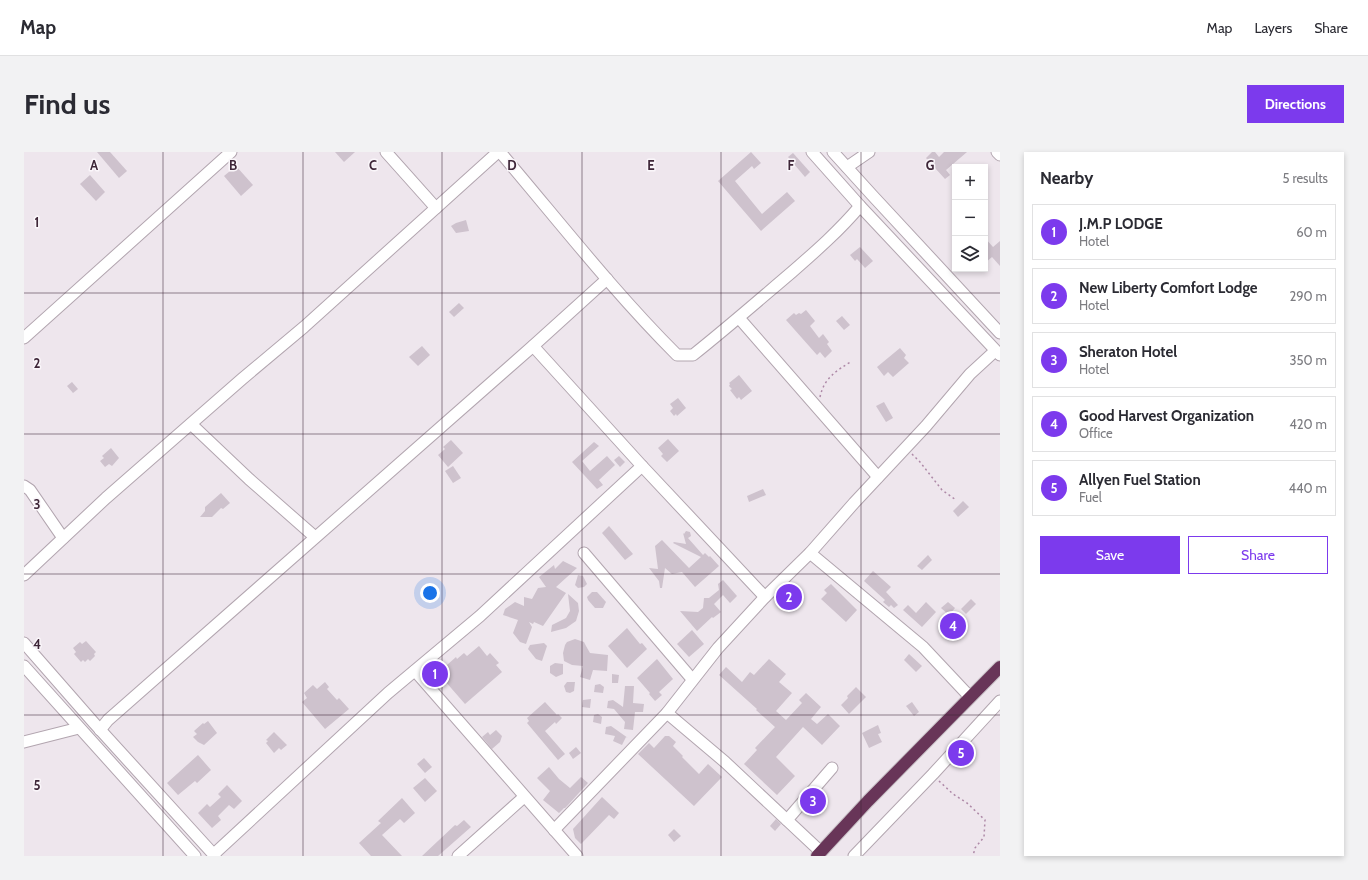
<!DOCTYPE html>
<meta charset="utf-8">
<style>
body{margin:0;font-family:Cabin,sans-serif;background:#f2f2f3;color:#2b2b33}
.controls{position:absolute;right:12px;top:12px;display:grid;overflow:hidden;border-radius:0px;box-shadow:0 2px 6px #0003}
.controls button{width:36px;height:36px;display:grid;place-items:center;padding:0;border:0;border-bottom:1px solid #e1e1e2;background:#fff;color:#2b2b33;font:20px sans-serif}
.you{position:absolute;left:406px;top:441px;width:14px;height:14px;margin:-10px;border:3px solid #fff;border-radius:50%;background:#1a73e8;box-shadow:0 0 0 6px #1a73e833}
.badge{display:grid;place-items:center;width:26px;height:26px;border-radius:50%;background:#7c3aed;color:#fff;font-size:13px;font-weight:700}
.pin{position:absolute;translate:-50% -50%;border:2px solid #fff;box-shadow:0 1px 4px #0006}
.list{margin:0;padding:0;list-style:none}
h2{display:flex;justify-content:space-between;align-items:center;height:52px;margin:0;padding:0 16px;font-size:17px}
h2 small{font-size:13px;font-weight:400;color:#7c7c81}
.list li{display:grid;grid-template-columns:26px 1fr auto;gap:12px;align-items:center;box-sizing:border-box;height:56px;margin:0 8px 8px;padding:0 8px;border:1px solid #e1e1e2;border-radius:0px}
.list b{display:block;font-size:15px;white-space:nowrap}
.list p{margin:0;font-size:13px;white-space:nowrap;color:#7c7c81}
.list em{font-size:13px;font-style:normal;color:#7c7c81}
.actions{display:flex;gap:8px;padding:12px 16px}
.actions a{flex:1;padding:9px 0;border:1px solid #7c3aed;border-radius:0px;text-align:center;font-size:14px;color:#7c3aed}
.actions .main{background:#7c3aed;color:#fff}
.icon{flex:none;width:22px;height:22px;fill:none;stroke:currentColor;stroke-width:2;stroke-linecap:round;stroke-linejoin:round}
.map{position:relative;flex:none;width:976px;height:704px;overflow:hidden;border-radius:0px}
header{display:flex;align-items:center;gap:24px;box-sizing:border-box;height:56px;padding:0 20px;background:#fff;border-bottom:1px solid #e1e1e2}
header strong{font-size:19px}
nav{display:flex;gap:22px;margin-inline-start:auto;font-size:14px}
.intro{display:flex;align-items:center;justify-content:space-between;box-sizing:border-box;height:96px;padding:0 24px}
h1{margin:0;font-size:28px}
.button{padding:10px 18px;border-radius:0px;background:#7c3aed;color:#fff;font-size:14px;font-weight:700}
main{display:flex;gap:24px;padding:0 24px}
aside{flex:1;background:#fff;border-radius:0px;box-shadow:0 2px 6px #0003}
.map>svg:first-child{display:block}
</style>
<header>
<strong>Map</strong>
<nav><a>Map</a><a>Layers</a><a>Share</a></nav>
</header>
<div class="intro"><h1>Find us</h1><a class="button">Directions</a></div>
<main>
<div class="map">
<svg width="976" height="704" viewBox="0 0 976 704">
<rect width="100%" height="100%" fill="#eee6ed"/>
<!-- building -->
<g fill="#cec2cd">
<polygon points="73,0 86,0 103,19 95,26"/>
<polygon points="311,0 331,0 320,10"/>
<polygon points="727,0 737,11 730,17 728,14 711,29 738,62 763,40 771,49 737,79 694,29"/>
<polygon points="908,0 911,0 915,5 920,0 943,0 922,18 926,23 921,27 902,6"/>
<polygon points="769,1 786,20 781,25 764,5"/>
<polygon points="212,14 229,33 217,44 200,24"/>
<polygon points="66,23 81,40 72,49 56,32"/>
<polygon points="442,68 445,79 432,81 427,74 432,71"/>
<polygon points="961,86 969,95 976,89 976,114 968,105 961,111"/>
<polygon points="836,95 849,109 841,116 833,107 831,109 826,103"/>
<polygon points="435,151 440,156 430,165 425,160"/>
<polygon points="782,158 791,169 786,174 795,186 799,182 805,190 803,192 808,199 801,206 796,200 793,203 762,168 770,161 772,163 775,161 777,162"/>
<polygon points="818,164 826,173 820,178 812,169"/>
<polygon points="398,194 406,203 394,214 385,205"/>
<polygon points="876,196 882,203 880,206 885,211 869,225 864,220 860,224 853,215"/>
<polygon points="715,223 728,239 717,248 715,245 713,247 706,238 708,237 705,234 706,232 705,231"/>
<polygon points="48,230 54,237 49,241 43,234"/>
<polygon points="654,246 662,256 653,264 652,262 650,264 646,259 649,256 646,252"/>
<polygon points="860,250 869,266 862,270 852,254"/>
<polygon points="644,287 655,299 643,310 637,304 639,302 634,296"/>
<polygon points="427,288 439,301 424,315 414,303 421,297 419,295"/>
<polygon points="570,290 575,294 558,309 566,319 583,304 591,313 575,328 579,333 573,337 548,310"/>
<polygon points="87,296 95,306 88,314 85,312 81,315 76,309 80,306 78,304"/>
<polygon points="595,304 601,310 596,315 590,308"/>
<polygon points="429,314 437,326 429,331 421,319"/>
<polygon points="739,337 742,343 725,350 723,344"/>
<polygon points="197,341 206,351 199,357 197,356 188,365 176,365 181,359 181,355"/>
<polygon points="939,349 945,355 934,365 929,359"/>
<polygon points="585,374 609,402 601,408 578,381"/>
<polygon points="662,379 666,380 667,384 664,386 679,403 681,401 685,405 686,404 695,414 671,435 658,420 648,422 641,416 638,436 636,436 635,429 625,416 634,417 631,394 638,388 665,416 677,405 649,391 650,390 662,392 659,381 660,382"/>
<polygon points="904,403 908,408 898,418 893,414"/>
<polygon points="539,409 553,416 532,435 542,441 519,474 510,470 509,472 505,470 508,475 502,492 496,490 489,481 494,468 479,463 481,457 491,450 500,454 500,445 508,447 514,436 522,435 515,425 530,413 531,417"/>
<polygon points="849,419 867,435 862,440 874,453 870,456 867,453 865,455 859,450 861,448 840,429"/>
<polygon points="554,423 559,424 563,432 560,435 554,436 551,433"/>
<polygon points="699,428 713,444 706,451 699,443 690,452 697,460 689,466 688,465 673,479 656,459 674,460 679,456 680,446 685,446 695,438 694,432"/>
<polygon points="807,432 833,458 822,470 797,447 803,441 800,438"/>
<polygon points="770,437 775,442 767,450 762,445"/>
<polygon points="568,440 573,440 582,450 579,456 571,456 564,448 563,445"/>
<polygon points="544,442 554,451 555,459 552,469 542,476 527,480 528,473 542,466 546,459"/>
<polygon points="947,447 952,452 942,462 937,457"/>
<polygon points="902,450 912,460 898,475 879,458 884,453 892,461"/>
<polygon points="924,450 931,456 925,463 917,456"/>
<polygon points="603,476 616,492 618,491 623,497 603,516 584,494"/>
<polygon points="668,478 680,492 665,505 653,492"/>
<polygon points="551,487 560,490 562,494 566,501 584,503 583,519 569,518 566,528 556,525 559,514 548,513 540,509 539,501 541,493 543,490"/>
<polygon points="62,489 72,500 70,502 71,504 66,509 64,507 61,510 59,508 57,510 50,502 52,500 49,496 56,490 58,492"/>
<polygon points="520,491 523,494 518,509 512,507 504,497 506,493"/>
<polygon points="455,494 463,504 466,501 475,511 472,513 478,520 441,552 414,521 432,505 433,507 440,501 443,504"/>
<polygon points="885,502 898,514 892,520 880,508"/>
<polygon points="633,507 649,527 635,540 638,543 631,549 625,542 626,541 613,526"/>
<polygon points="745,507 762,522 755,530 768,541 752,559 762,568 778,551 775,548 782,541 797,555 787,567 793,572 804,562 816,574 798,593 779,575 752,605 771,624 753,643 720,612 733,598 731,596 751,575 732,558 733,557 695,523 702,515 718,530 726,520 730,523"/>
<polygon points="531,511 539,512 539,522 532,525 526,521 526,514"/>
<polygon points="588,522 595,523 594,531 588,531"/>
<polygon points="301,530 305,535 303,537 313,548 315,546 325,557 301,577 278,550 283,546 280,541 289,533 293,537"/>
<polygon points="543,530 551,530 550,539 546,541 542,540 540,534"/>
<polygon points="576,532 580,535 579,541 570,540 571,533"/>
<polygon points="601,534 610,534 609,551 620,552 619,560 611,560 609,578 600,577 601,570 590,557 583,556 584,549 589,548 599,555"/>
<polygon points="832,535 842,545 825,562 817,553 824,546 823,544"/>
<polygon points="567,547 566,556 558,555 559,548"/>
<polygon points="521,550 533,563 534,562 538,566 532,572 531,570 521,579 541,602 534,608 503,571 505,569 503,566"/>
<polygon points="888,550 895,560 890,564 882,554"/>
<polygon points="574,562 578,565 577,572 569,570 570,563"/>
<polygon points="184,569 193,581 180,593 174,590 169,585 173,582 170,579 179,571 180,572"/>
<polygon points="854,573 857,581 854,582 858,590 845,596 838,581"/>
<polygon points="587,574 604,586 602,585 598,593 589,589 591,584 581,582 582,575"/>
<polygon points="472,578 478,584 476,590 468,597 458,585 464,580 466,583"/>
<polygon points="250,580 263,593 257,598 255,596 250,601 242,591 244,589 242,588"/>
<polygon points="641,584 645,584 652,590 649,594 659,604 658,605 675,622 684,612 698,625 670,654 614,602 625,591 630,596"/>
<polygon points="552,595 557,601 549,607 545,601"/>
<polygon points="174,603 187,618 173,631 171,629 154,643 143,631"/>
<polygon points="400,606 408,615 401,621 393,612"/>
<polygon points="525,615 535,627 546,636 557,625 564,631 544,653 541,656 540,656 535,661 519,648 526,639 513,626"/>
<polygon points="401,626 413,639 401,650 389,636"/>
<polygon points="203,633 218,649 210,657 205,653 194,664 197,668 188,676 174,661 183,652 186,655 197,645 194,642"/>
<polygon points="578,645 595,661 590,667 585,663 557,692 551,686 549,677"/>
<polygon points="378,646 391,661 380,671 376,667 358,683 378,704 347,704 335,691 357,671 354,669"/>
<polygon points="752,667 757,672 751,679 746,674"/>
<polygon points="440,668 447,675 414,704 398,704 431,673 433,674"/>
<polygon points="650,677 657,684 650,690 644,683"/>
</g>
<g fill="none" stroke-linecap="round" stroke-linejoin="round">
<defs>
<g id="minor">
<polyline points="362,0 412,56"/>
<path d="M476 0C534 68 589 139 653 203H669C703 176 735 148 768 120 792 99 816 78 836 54"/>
<polyline points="788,0 836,54 976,203"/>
<polyline points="809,0 848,43 976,181"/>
<polyline points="973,0 976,3"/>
<polyline points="823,15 845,0"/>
<polyline points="715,166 854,325"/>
<polyline points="0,186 207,0"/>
<polyline points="509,194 618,314 741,445"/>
<polyline points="167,272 225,327 291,385"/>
<polyline points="0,334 6,338 39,386"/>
<polyline points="560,401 668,527"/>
<polyline points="786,401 899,495 946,545"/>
<polyline points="0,423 82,346 218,227 280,175 474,0"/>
<polyline points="0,491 70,571 191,704"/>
<polyline points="0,514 171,704"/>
<polyline points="391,519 553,704"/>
<polyline points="643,561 701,610 797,700"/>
<polyline points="76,578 84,568 509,194 583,127"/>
<polyline points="0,590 55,576"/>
<polyline points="763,668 808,616"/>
<polyline points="530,678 643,561 694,496 741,445 786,401 830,351 902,274 946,222 971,199"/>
<polyline points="190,702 364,541 456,464 618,314"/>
<polyline points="434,704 500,645"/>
<polyline points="830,704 909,622 976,549"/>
</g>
<polyline id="highway" points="793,704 844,649 976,515"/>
</defs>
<!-- minor casing -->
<use href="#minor" stroke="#b2a5af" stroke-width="13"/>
<!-- highway casing -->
<use href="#highway" stroke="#c9c2c7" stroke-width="14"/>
<!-- path -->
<g stroke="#ae89a7" stroke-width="1.5" stroke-dasharray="2 3" stroke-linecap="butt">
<path d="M796 245C800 226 812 219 828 209"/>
<polyline points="888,302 896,310 918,338 932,348"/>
<polyline points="915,629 929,642 943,651 961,668 960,685 951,696 949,704"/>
</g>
<!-- minor -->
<use href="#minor" stroke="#fff" stroke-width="11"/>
<!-- highway -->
<use href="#highway" stroke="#683558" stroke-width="12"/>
</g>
<!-- grid -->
<path fill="none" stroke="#3e2638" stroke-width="1" stroke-opacity="0.55" d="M139 0V704M279 0V704M418 0V704M558 0V704M697 0V704M837 0V704M0 141H976M0 282H976M0 422H976M0 563H976"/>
<g font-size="13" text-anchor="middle" font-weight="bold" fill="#3e2638" stroke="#faf6fa" stroke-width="3" stroke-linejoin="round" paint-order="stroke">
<text x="70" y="18">A</text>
<text x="209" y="18">B</text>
<text x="349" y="18">C</text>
<text x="488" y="18">D</text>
<text x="627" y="18">E</text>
<text x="767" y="18">F</text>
<text x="906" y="18">G</text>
<text x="13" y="75">1</text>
<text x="13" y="216">2</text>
<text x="13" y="357">3</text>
<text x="13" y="497">4</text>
<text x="13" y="638">5</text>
</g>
</svg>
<div class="controls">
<button>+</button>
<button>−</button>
<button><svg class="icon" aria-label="layers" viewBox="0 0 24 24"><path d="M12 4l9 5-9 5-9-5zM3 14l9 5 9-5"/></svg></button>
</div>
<div class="you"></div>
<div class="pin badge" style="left:411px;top:522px">1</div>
<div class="pin badge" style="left:765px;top:445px">2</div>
<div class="pin badge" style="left:789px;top:649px">3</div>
<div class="pin badge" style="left:929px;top:474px">4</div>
<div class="pin badge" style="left:937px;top:601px">5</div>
</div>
<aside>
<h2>Nearby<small>5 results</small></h2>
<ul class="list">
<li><span class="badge">1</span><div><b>J.M.P LODGE</b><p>Hotel</p></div><em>60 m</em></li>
<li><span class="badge">2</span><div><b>New Liberty Comfort Lodge</b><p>Hotel</p></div><em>290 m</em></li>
<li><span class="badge">3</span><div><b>Sheraton Hotel</b><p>Hotel</p></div><em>350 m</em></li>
<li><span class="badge">4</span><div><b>Good Harvest Organization</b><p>Office</p></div><em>420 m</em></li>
<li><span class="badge">5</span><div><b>Allyen Fuel Station</b><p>Fuel</p></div><em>440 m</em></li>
</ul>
<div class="actions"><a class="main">Save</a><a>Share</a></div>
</aside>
</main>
